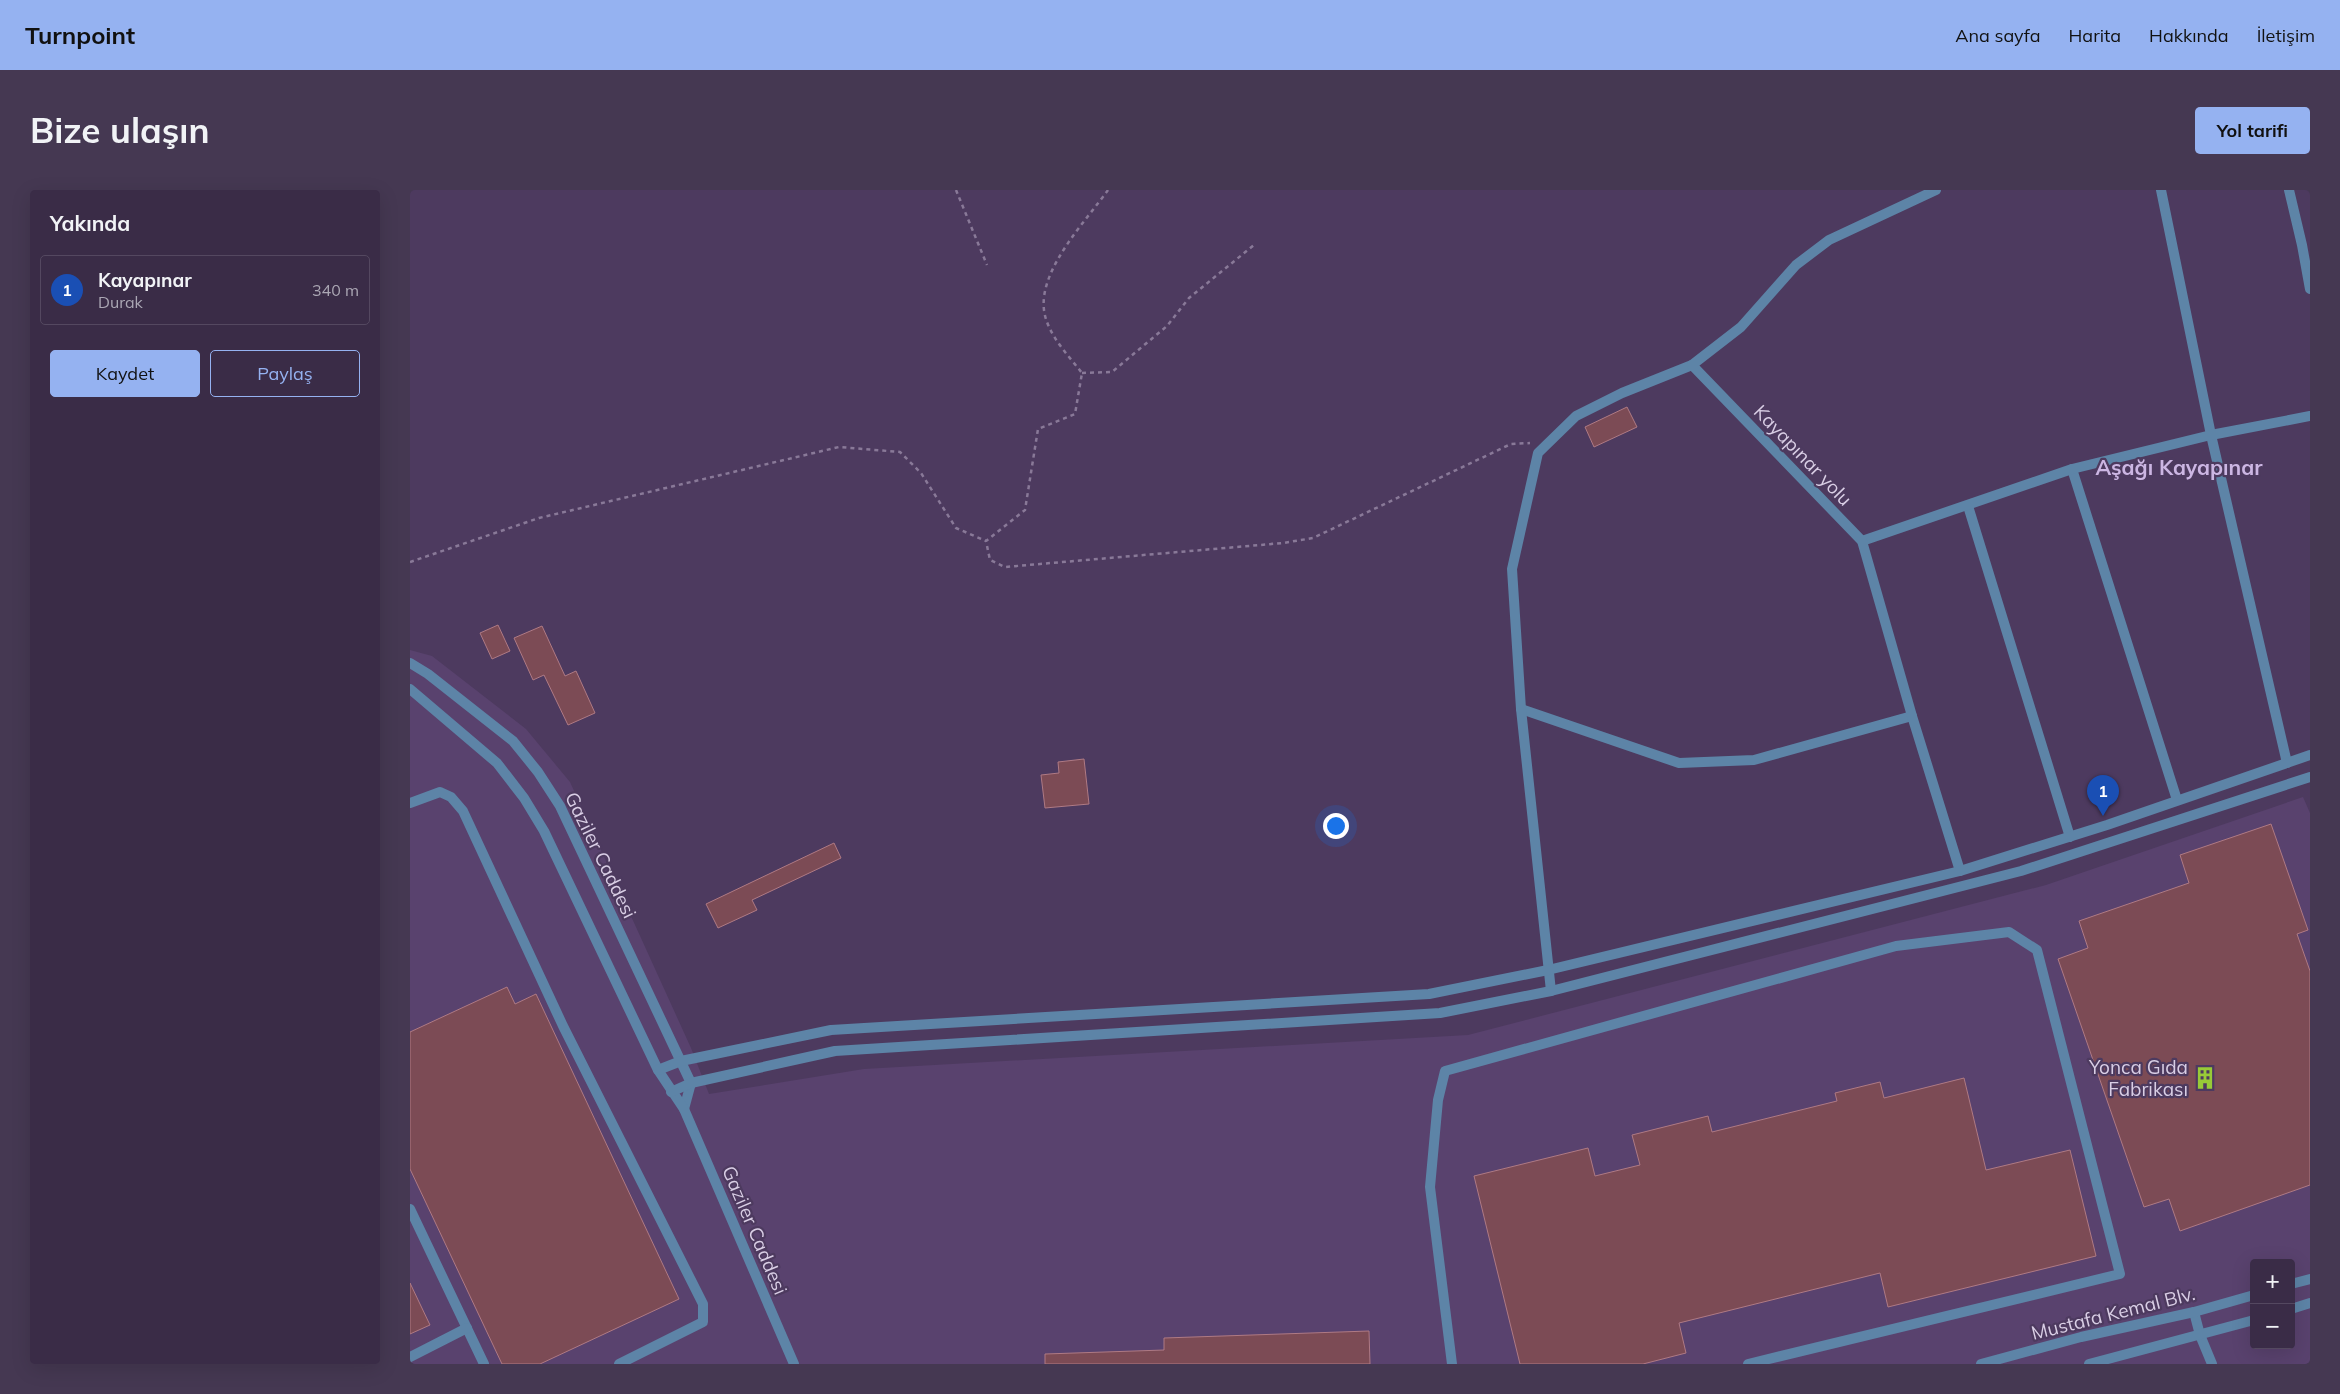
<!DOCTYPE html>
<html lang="tr">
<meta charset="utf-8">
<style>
body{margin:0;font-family:Mulish,sans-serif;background:#453852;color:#f1f3f6}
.controls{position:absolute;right:15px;bottom:15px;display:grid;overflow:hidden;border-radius:5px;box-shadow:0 5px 20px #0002}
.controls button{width:45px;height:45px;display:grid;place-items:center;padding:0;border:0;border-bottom:1px solid #544860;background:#3a2c47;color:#f1f3f6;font:25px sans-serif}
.you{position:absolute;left:925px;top:635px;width:18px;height:18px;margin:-12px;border:4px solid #fff;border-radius:50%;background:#1a73e8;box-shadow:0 0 0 8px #1a73e833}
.badge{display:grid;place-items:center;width:32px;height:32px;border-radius:50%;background:#95b2f1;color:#fff;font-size:16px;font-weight:700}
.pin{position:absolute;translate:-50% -41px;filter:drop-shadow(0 1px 2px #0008)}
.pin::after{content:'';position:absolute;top:26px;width:18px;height:15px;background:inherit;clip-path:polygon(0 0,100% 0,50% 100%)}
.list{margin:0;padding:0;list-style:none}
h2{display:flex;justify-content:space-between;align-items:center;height:65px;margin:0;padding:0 20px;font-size:21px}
h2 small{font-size:16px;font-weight:400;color:#aba7b4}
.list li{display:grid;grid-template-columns:32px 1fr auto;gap:15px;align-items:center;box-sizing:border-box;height:70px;margin:0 10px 10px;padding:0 10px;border:1px solid #544860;border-radius:5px}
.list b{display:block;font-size:19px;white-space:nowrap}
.list p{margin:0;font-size:16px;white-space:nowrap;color:#aba7b4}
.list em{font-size:16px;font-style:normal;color:#aba7b4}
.actions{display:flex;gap:10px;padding:15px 20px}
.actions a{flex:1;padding:11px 0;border:1px solid #95b2f1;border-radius:5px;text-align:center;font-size:18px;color:#95b2f1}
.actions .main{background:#95b2f1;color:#111}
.map{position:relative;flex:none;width:1900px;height:1174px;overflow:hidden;border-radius:5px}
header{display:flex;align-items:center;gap:30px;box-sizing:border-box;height:70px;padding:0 25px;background:#95b2f1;color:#111}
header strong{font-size:24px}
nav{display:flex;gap:28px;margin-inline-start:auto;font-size:18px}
.intro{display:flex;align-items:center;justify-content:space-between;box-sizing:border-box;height:120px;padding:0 30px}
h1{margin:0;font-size:35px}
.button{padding:12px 22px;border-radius:5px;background:#95b2f1;color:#111;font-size:18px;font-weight:700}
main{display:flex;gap:30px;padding:0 30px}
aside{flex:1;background:#3a2c47;border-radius:5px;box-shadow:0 5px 20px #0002}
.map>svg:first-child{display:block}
</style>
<header>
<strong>Turnpoint</strong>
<nav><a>Ana sayfa</a><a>Harita</a><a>Hakkında</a><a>İletişim</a></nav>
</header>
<div class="intro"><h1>Bize ulaşın</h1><a class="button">Yol tarifi</a></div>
<main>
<aside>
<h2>Yakında<small></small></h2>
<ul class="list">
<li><span class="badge" style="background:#1a4fb4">1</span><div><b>Kayapınar</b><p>Durak</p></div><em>340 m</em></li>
</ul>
<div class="actions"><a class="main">Kaydet</a><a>Paylaş</a></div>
</aside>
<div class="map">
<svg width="1900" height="1174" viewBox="0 0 1900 1174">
<rect width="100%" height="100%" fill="#4d3a5f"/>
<!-- built -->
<path fill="#59426e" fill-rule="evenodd" d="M0 460 22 466 116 539 160 592 281 858 299 904 454 879 1058 845 1636 695 1893 607 1900 623V1174H0ZM1844 1073H1881V1155H1844Z"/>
<!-- building -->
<g fill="#7c4b55" stroke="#af7a84">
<polygon points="1217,217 1227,237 1184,257 1175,237"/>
<polygon points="88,435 100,461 82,469 70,443"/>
<polygon points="132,436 155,486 166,481 185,523 158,535 134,485 123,490 104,448"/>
<polygon points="674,569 679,614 635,618 631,585 649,583 648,572"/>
<polygon points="1861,634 1898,740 1887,744 1900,781 1900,995 1770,1041 1759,1009 1734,1017 1648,769 1678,758 1669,731 1779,693 1770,665"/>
<polygon points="424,653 431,668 342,710 347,720 308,738 296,714"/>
<polygon points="97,797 105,814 126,804 269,1109 130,1174 92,1174 0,979 0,842"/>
<polygon points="1554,888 1576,980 1660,960 1686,1066 1478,1117 1470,1083 1269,1133 1276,1163 1233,1174 1110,1174 1064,986 1178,958 1185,986 1230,975 1222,945 1298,926 1302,942 1427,911 1425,903 1470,892 1474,908"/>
<polygon points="0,1093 20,1135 0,1144"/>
<polygon points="959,1141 960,1174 635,1174 635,1164 754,1160 754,1148"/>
</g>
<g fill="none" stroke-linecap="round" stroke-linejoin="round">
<!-- path -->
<g stroke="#897998" stroke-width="2.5" stroke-dasharray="4 4" stroke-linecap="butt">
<polyline points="546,0 577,75"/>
<path d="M698 0C676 31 629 79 634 120 637 144 658 165 672 183L665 224 628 239 615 320 576 351 580 370 595 377 873 353 903 348 1101 254 1120 253"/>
<polyline points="672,183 702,182 757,136 779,108 844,55"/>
<polyline points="0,372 129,328 429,257 490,262 511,283 546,338 576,351"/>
</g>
<!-- minor -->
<g stroke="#5d84a7" stroke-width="10">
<polyline points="1751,0 1801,245 1877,573"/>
<polyline points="1879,0 1892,55 1900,99"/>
<polyline points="1662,279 1767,610"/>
<polyline points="1558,316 1660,647"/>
<polyline points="1452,351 1662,279 1801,245 1900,226"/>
<polyline points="1111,519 1269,573 1344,570 1502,526"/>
<polyline points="0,613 30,602 41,607 53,621 153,836 293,1114 293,1132 209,1174"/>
<polyline points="1141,801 1111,519 1102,379 1128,263 1166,226 1212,203 1282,175"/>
<polyline points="0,1019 74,1174"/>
<polyline points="1784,1122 1790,1145 1802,1174"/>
<polyline points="0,1167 57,1138"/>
<polyline points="1042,1174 1020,997 1028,910 1035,881 1486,756 1599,742 1627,760 1710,1084 1338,1174"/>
</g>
<!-- tertiary -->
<g stroke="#5d84a7" stroke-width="10">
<polyline points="1526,0 1419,50 1386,75 1331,137 1282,175 1452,351 1502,526 1550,681"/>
<polyline points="0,473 18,484 103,551 128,582 150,616 281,893 274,919"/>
<polyline points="0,499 87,573 114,608 134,641 248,880 274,919 384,1174"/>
<polyline points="248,880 271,871 421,840 1019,804 1138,780 1550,681 1697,635 1900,565"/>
<polyline points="261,902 281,893 425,861 1030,823 1141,801 1611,681 1900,587"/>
<polyline points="1881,1094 1900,1089"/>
<polyline points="1881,1119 1900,1113"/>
<polyline points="1571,1174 1671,1147 1784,1122 1844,1105"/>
<polyline points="1679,1174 1844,1130"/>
</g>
</g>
<!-- icons -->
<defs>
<symbol id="building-bare" viewBox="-9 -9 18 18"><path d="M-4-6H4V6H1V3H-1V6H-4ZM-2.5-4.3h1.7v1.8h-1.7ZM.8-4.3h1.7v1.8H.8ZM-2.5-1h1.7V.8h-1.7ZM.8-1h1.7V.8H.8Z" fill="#98cb37" stroke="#4d3a5f" stroke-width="2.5" paint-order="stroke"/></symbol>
</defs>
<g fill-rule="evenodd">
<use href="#building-bare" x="1779" y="872" width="32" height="32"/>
</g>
<g text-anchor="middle" stroke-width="4.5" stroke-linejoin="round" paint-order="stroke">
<!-- street labels -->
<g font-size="19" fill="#d9cee5" stroke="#4d3a5f">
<text transform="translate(1393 265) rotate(46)" y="7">Kayapınar yolu</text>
<text transform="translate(191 665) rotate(64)" y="7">Gaziler Caddesi</text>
<text transform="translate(345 1040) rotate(67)" y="7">Gaziler Caddesi</text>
<text transform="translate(1703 1123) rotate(-14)" y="7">Mustafa Kemal Blv.</text>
</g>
<!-- poi labels -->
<g font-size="19" fill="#d9cee5" stroke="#4d3a5f" text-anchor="end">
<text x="1778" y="884">Yonca Gıda<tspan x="1778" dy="22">Fabrikası</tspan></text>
</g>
<!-- quarter labels -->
<g font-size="21" font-weight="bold" fill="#ccb6e3" stroke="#4d3a5f">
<text x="1769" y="285">Aşağı Kayapınar</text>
</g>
</g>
</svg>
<div class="controls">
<button>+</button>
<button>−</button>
</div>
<div class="you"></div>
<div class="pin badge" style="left:1693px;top:626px;background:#1a4fb4">1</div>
</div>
</main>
